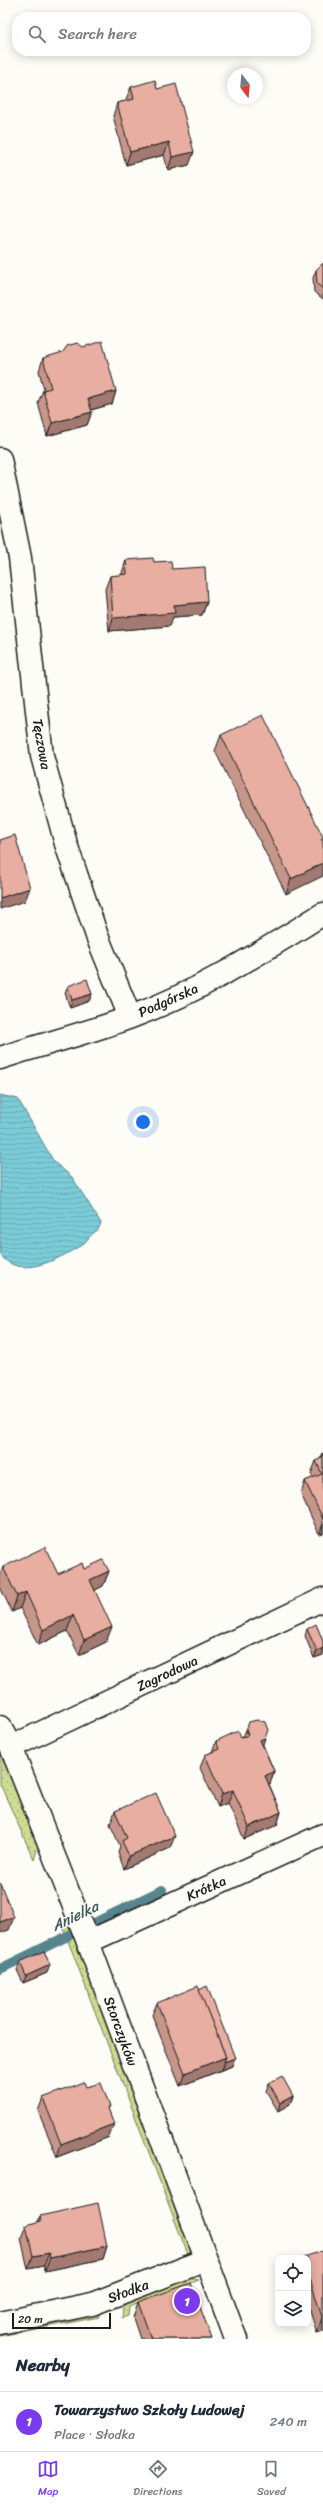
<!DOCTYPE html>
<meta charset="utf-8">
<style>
body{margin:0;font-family:Sriracha,sans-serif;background:#f2f2f3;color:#1f2937}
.controls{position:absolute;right:12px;bottom:12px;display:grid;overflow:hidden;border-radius:8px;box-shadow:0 2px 10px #0003}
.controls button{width:36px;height:36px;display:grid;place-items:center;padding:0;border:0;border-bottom:1px solid #e0e1e3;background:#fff;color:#1f2937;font:20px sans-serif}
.compass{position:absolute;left:227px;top:68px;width:36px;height:36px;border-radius:50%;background:#fff;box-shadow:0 2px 10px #0003;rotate:164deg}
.scale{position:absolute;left:12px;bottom:10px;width:99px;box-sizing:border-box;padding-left:4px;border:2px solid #1c1c1c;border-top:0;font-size:11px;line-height:14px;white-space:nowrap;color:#1c1c1c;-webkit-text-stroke:3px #fdfcf7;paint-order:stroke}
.you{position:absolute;left:143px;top:1122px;width:14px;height:14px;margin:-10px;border:3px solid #fff;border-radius:50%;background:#1a73e8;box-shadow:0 0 0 6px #1a73e833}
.badge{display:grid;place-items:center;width:26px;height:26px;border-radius:50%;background:#7c3aed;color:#fff;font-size:13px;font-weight:700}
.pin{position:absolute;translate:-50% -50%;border:2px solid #fff;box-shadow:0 1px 4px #0006}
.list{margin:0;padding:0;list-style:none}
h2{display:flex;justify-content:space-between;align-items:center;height:52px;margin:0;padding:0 16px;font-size:17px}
h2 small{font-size:13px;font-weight:400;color:#747a83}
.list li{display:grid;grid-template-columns:26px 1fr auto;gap:12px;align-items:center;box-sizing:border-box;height:60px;padding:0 16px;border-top:1px solid #e0e1e3}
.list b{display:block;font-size:15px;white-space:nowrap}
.list p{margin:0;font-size:13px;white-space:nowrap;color:#747a83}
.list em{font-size:13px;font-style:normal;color:#747a83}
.icon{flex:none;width:22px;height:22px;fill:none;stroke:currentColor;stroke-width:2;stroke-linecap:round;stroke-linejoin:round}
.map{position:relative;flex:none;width:323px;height:2339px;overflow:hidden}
.search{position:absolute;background:#fff;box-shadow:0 2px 10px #0003;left:12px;right:12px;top:12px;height:44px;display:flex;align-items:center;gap:10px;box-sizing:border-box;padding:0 14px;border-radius:16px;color:#747a83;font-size:15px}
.sheet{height:112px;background:#fff}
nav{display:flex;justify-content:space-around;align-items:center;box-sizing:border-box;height:56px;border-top:1px solid #e0e1e3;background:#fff;font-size:11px;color:#747a83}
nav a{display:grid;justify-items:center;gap:2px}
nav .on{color:#7c3aed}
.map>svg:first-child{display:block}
</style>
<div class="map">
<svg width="323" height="2339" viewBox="0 0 323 2339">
<defs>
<pattern id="grass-dots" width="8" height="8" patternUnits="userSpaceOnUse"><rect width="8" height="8" fill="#cddd91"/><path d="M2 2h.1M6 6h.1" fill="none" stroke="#afbd7c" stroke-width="1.8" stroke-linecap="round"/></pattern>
<pattern id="water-rules" width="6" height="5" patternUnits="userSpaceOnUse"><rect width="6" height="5" fill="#7cccd8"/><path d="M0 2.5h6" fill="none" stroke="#6bafb9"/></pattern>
</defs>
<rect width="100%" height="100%" fill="#fdfcf7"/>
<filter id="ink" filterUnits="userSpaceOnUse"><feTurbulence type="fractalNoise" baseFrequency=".025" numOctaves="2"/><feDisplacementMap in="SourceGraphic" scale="8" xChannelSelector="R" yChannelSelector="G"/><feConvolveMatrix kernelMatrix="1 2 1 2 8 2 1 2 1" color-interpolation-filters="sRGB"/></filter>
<g filter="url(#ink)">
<!-- grass -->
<g fill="url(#grass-dots)" stroke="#747c56">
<polygon points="0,1754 36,1831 38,1846 34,1860 0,1784"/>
<polygon points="67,1919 79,1943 194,2247 188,2255 62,1925"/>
<polygon points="189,2278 199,2280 129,2306 128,2316 122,2318 123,2307 129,2300"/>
<polygon points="97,2312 99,2317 0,2336 0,2332"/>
</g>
<!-- water -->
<path fill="url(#water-rules)" stroke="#56868d" d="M0 1095 18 1099 54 1162 72 1177 101 1223 98 1230C90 1234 88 1241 80 1246 59 1259 18 1281 0 1254Z"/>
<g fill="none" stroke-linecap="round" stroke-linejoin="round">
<!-- stream -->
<polyline stroke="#56868d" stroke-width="10" points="0,1969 162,1890"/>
<defs>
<g id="street">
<polyline points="0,459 20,558 42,756 66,844 97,936 130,1017"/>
<path d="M0 1058C43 1044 88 1033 131 1017 199 992 261 952 323 914"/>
<polyline points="0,1727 11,1747 88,1942 236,2339"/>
<polyline points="11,1747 323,1599"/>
<polyline points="88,1942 323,1835"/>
<polyline points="0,2323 92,2304 206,2260"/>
</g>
</defs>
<!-- street casing -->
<use href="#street" stroke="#1c1c1c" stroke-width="25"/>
<!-- street -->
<use href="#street" stroke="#fdfcf7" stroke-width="22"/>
</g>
<!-- wall -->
<g fill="#c7968a" stroke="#1c1c1c">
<polygon points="131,87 157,89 189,165 168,170 164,155 126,165 113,116 117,103 127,101 126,99"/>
<polygon points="323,263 323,299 314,292 313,278 316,270"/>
<polygon points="43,358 116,391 112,404 91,410 92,412 87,425 47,436 38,403 43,390 44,390 39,371"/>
<polygon points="126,560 154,562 172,569 207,602 202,615 173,617 170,626 109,631 105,589 110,576 122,575 122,573"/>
<polygon points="221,735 323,838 322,840 286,894 215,751"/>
<polygon points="68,986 92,994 89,1001 70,1008 65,993"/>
<polygon points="323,1453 323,1533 319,1534 301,1494 305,1481 313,1478 311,1474 316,1461 321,1458"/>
<polygon points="3,1567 58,1574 84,1569 109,1571 103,1586 95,1590 106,1642 79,1655 67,1631 38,1645 20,1608 12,1612 0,1587 0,1575"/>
<polygon points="307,1629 323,1641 323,1655 314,1658 305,1636"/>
<polygon points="246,1730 263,1745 274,1771 270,1784 269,1784 281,1812 277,1825 244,1839 228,1803 218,1807 200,1768 205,1755 212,1752 216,1741 241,1738 243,1737"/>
<polygon points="115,1811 170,1848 124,1869 118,1853 120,1846 110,1824"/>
<polygon points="20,1962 47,1973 23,1983 17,1970"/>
<polygon points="157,2003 232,2066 180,2086 152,2015"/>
<polygon points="269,2083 293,2096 290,2104 278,2111 266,2091"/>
<polygon points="86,2087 109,2111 109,2137 57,2157 38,2111 43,2098"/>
<polygon points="40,2216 107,2246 103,2259 45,2271 44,2266 28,2269 21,2238 26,2225 38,2222"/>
<polygon points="323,2251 323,2331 317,2333 308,2305 308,2258"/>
<polygon points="138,2302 212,2339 140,2339 133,2318"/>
</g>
<!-- shaded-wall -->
<g fill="#a27a71" stroke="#1c1c1c">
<polygon points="169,142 164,155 126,165 130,152"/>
<polygon points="194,152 189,165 168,170 172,157"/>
<polygon points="116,391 112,404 83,412 88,399"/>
<polygon points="92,412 87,425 47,436 52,423"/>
<polygon points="207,602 202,615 173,617 170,626 109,631 113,618 174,605"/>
<polygon points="323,863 323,876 286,894 291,879"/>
<polygon points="30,888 25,901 0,909 0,898"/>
<polygon points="92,994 89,1001 70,1008 72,1000"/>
<polygon points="323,1524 323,1533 319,1534"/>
<polygon points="109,1571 103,1586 84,1596 90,1580"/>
<polygon points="26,1592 20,1608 12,1612 17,1596"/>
<polygon points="73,1615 67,1631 38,1645 43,1630"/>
<polygon points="112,1627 106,1642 79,1655 84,1640"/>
<polygon points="323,1648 323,1655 314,1658 317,1651"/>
<polygon points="265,1738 261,1751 260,1740"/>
<polygon points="274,1771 270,1784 260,1788 265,1776"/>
<polygon points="233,1790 228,1803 218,1807 222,1794"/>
<polygon points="281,1812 277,1825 244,1839 249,1827"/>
<polygon points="175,1836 170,1848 124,1869 129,1856"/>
<polygon points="14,1917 9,1930 0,1933 0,1922"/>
<polygon points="50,1965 47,1973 23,1983 26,1976"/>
<polygon points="226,2057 221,2070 180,2086 185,2073"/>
<polygon points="235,2058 232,2066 221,2070 224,2062"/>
<polygon points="293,2096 290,2104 278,2111 280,2103"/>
<polygon points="114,2124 109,2137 57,2157 61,2144"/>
<polygon points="107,2246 103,2259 45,2271 50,2258"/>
<polygon points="49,2253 44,2266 28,2269 33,2256"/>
<polygon points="310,2279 308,2285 308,2280"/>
<polygon points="322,2317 323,2317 323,2331 317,2333"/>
</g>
<!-- building -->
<g fill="#e7aea1" stroke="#1c1c1c">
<polygon points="155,80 157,89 176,84 194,152 172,157 169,142 130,152 117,103 134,99 131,87"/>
<polygon points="323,263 323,289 317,284 316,270"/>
<polygon points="102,341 116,391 88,399 92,412 52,423 43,390 51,388 43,358 63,352 67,346 77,343 83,347"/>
<polygon points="153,558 154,562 171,561 172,569 205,567 207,602 174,605 175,613 113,618 110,576 127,574 126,560"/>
<polygon points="263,715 323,837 321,839 323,842 323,863 291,879 221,735"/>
<polygon points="15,835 30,888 0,898 0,840"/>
<polygon points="87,979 92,994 72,1000 68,986"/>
<polygon points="323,1453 323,1519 305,1481 322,1474 316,1461 321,1458"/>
<polygon points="45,1547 58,1574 82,1563 84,1569 103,1560 109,1571 90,1580 112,1627 84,1640 73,1615 43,1630 26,1592 17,1596 3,1567"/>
<polygon points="316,1624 323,1641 323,1648 317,1651 307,1629"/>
<polygon points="257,1720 265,1722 268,1730 265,1738 260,1740 274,1771 265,1776 281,1812 249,1827 233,1790 222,1794 205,1755 219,1749 216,1741 238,1731 241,1738 248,1735 246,1730 249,1722"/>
<polygon points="156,1793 175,1836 129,1856 122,1841 127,1838 115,1811"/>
<polygon points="0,1883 14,1917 0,1922"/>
<polygon points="44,1951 50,1965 26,1976 20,1962"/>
<polygon points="198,1986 226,2057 185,2073 157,2003"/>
<polygon points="207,1986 235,2058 224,2062 226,2057 199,1990"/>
<polygon points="282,2076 293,2096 280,2103 269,2083"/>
<polygon points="84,2082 86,2087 101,2083 110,2107 108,2108 114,2124 61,2144 43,2098"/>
<polygon points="98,2203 107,2246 50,2258 49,2253 33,2256 26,2225 41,2221 40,2216"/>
<polygon points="323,2251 323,2317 322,2317 310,2279 308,2280 308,2258 300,2258"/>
<polygon points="191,2283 212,2339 151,2339 138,2302"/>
</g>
</g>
<g text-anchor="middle" stroke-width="3" stroke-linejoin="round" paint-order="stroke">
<!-- street labels -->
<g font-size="14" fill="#1c1c1c" stroke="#fdfcf7">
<text transform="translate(42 744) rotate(80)" y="5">Tęczowa</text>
<text transform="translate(168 1000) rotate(-24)" y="5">Podgórska</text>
<text transform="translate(167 1673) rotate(-25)" y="5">Zagrodowa</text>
<text transform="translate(206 1888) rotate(-24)" y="5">Krótka</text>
<text transform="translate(121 2031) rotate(70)" y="5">Storczyków</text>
<text transform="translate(128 2291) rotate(-20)" y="5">Słodka</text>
</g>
<!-- water labels -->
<g font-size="15" font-style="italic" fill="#3e5a5e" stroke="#fdfcf7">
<text transform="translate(75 1916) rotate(-26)" y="5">Anielka</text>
</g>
</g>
</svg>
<div class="controls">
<button><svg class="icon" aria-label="locate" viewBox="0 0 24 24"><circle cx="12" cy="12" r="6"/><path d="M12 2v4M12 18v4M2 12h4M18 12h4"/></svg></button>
<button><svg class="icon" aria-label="layers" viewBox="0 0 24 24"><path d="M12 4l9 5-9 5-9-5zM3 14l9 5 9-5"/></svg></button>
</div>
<svg class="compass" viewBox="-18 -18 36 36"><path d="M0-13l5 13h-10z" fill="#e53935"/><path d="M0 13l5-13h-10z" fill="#747a83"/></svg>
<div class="scale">20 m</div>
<div class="you"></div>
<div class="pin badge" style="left:187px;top:2301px">1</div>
<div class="search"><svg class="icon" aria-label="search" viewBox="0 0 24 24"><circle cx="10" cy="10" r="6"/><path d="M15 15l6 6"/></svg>Search here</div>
</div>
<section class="sheet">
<h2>Nearby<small></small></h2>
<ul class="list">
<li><span class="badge">1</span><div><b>Towarzystwo Szkoły Ludowej</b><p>Place · Słodka</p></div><em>240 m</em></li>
</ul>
</section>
<nav>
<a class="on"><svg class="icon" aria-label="map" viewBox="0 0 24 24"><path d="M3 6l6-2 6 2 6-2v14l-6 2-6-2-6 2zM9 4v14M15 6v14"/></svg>Map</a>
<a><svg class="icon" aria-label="directions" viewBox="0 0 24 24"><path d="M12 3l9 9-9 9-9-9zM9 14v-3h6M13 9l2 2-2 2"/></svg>Directions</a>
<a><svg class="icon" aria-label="saved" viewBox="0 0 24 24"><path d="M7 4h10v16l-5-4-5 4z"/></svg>Saved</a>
</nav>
